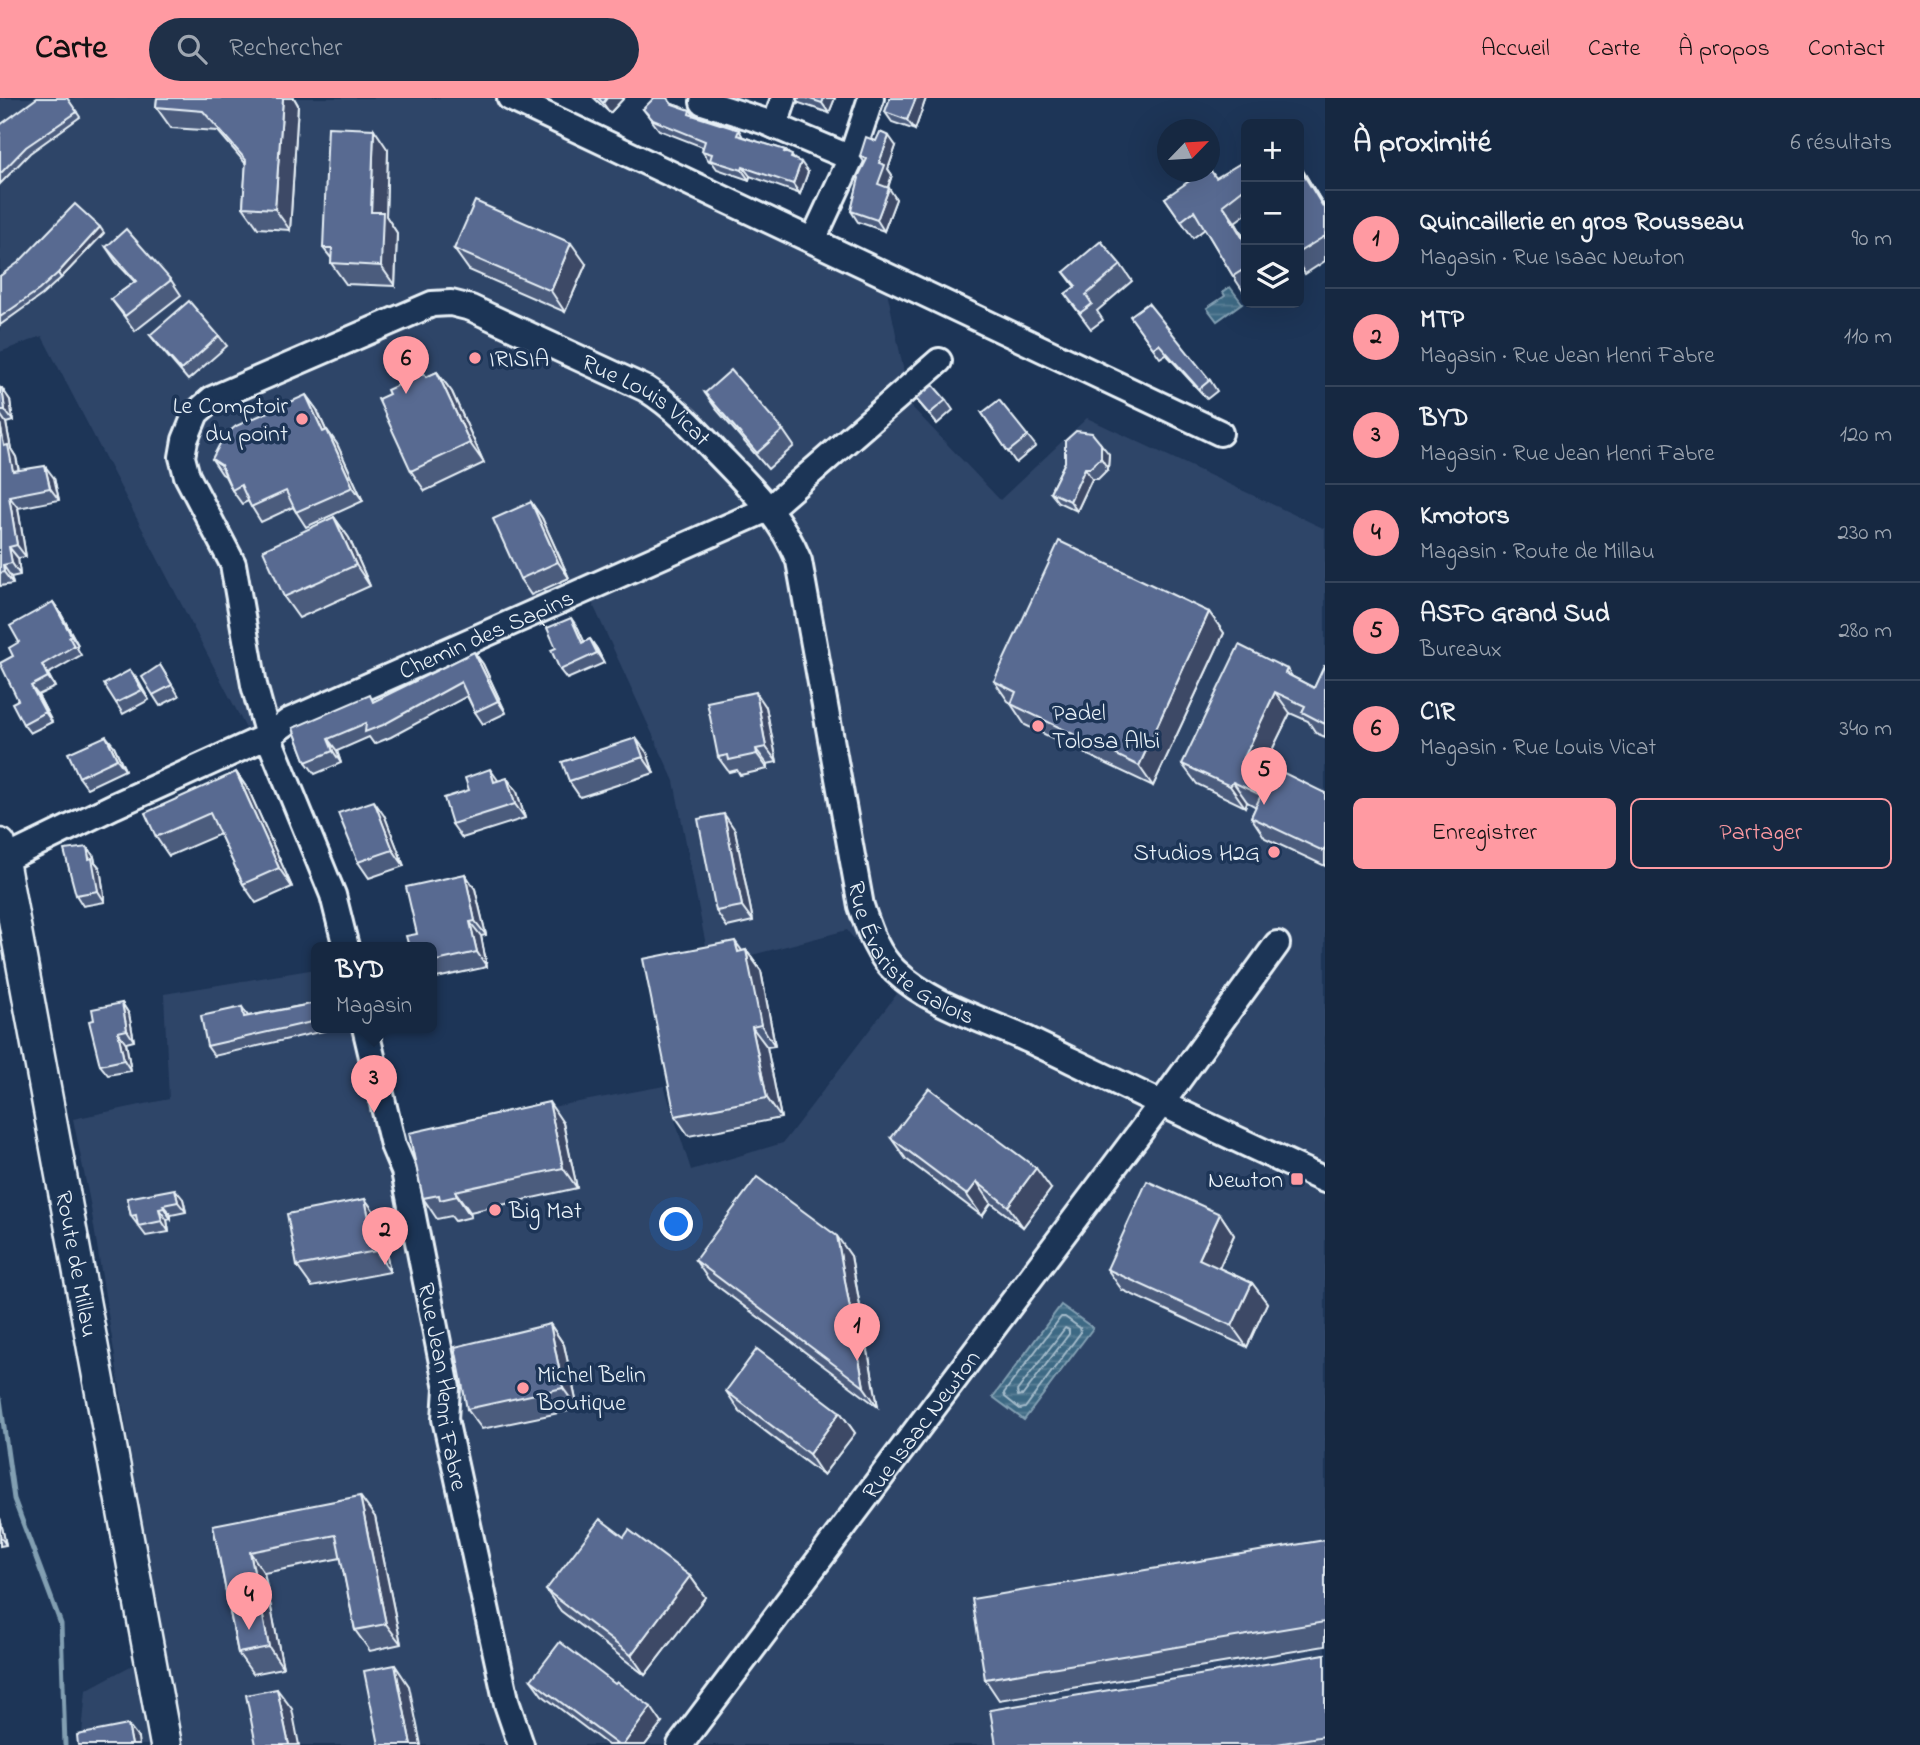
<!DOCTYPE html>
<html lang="fr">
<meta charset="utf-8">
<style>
body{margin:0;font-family:"Indie Flower",sans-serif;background:#1f3048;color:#f1f3f6}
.controls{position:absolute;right:21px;top:21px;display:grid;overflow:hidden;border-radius:10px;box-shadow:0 7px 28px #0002}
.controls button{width:63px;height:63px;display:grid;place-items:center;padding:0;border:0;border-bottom:2px solid #35445a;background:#162841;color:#f1f3f6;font:35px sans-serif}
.compass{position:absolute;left:1157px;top:21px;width:63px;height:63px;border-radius:50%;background:#162841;box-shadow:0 7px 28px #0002;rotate:65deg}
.you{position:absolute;left:677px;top:1127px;width:24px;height:24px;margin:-18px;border:5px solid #fff;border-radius:50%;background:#1a73e8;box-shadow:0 0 0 10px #1a73e833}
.badge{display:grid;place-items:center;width:46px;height:46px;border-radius:50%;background:#ff9aa2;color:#111;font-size:23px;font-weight:700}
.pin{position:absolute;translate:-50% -58px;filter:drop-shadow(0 2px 4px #0008)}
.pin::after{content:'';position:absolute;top:37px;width:24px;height:21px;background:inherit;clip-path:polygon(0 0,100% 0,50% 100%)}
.popup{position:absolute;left:311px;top:844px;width:126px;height:91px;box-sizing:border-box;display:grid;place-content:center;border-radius:10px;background:#162841;filter:drop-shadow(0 2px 5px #0005);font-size:23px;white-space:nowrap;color:#9ea6b1}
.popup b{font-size:26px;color:#f1f3f6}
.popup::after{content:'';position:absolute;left:50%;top:100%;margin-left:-14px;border:14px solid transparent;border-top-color:#162841}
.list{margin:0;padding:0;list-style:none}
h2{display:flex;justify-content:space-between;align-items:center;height:91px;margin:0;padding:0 28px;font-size:30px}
h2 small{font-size:23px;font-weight:400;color:#9ea6b1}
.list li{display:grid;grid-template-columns:46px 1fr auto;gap:21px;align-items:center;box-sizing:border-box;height:98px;padding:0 28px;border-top:2px solid #35445a}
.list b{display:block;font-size:26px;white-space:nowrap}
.list p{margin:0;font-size:23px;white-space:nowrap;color:#9ea6b1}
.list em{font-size:23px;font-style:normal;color:#9ea6b1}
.actions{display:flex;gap:14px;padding:21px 28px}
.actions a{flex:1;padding:16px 0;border:2px solid #ff9aa2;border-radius:10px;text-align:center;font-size:24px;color:#ff9aa2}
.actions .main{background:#ff9aa2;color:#111}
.icon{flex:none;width:38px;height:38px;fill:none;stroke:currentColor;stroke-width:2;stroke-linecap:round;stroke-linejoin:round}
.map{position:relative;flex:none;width:1325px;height:1647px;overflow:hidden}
header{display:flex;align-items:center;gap:42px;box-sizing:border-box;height:98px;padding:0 35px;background:#ff9aa2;color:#111}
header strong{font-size:33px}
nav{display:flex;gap:38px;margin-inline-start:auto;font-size:24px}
.search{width:490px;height:63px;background:#1f3048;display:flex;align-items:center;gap:18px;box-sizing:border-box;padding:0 24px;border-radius:38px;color:#9ea6b1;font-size:26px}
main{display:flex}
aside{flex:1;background:#162841}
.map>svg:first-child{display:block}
</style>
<header>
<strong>Carte</strong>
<div class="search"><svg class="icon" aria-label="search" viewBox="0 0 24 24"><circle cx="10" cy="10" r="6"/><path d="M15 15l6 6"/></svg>Rechercher</div>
<nav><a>Accueil</a><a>Carte</a><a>À propos</a><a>Contact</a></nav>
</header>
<main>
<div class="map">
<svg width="1325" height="1647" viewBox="0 0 1325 1647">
<defs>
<pattern id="water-rules" width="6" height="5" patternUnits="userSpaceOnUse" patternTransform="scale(1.75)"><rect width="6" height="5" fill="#3e6984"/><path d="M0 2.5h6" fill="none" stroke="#5a7f96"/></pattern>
</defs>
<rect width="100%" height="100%" fill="#1d3557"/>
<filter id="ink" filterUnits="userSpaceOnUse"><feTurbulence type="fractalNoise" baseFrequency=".0143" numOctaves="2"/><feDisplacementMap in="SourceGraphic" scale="14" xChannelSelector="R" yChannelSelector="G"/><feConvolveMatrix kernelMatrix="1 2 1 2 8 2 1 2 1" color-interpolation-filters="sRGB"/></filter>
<g filter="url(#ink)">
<!-- built -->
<polygon fill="#2f4568" points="0,0 544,0 881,164 911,308 1000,402 1087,320 1325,431 1325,1647 81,1647 86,1592 162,1551 90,1104 73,1021 169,1001 164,896 316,871 316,929 376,929 403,1037 664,988 691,1072 783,1045 897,896 847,832 710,868 674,683 590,500 253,644 42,238 0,254"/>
<!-- water -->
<g fill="url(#water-rules)" stroke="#829fb2" stroke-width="2">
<polygon points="1230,189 1242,205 1217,223 1207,210 1225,198 1223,194"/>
<polygon points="1061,1207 1093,1230 1024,1322 993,1299"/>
</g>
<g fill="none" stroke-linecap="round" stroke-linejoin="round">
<!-- shore -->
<g stroke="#a4bbca" stroke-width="2">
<polygon points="1061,1219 1065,1219 1080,1230 1081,1234 1025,1310 1020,1311 1005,1299 1004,1295"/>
<polygon points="1065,1230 1069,1232 1069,1236 1023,1297 1018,1298 1017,1293"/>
</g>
<!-- stream -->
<polyline stroke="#829fb2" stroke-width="5" points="0,1301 14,1401 61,1526 65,1647"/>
<defs>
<g id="minor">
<polyline points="510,0 1220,335"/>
<polyline points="703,4 763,23 851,60"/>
<polyline points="775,28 784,0"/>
<polyline points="813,142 851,60 871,0"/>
<path id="s1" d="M3 762 114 708 268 638 289 623 770 410 939 263"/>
<path id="s2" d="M346 849 333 797 268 638 254 587 233 466 187 378 182 359 185 342 196 315 212 301 432 206 451 205 471 210 646 291C676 310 694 330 718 356 750 389 782 420 799 463L861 808C869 831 876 855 895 873 932 908 986 922 1031 943 1129 990 1226 1037 1325 1082"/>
<path id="s3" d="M365 929 393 1047 404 1073 447 1290 445 1321 507 1606 521 1647"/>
<path id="s4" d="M680 1647 1161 1006 1277 846"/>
</g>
<g id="major">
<path id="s5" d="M0 746 166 1647"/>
</g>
</defs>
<!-- minor casing -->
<use href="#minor" stroke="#e8f1f8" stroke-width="30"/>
<!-- major casing -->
<use href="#major" stroke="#e8f1f8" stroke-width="35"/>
<!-- minor -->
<use href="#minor" stroke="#1d3557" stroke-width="24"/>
<!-- major -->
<use href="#major" stroke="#1d3557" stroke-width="30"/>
</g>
<!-- wall -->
<g fill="#4c5b7d" stroke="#e8f1f8" stroke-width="2">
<polygon points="67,0 80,19 30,55 0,86 0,27"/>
<polygon points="157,0 294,0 298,7 290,132 258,130 243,109 246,66 218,33 171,30 156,9"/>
<polygon points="594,0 624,0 610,15"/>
<polygon points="796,0 835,0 829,15 799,5"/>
<polygon points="890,0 926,0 915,32 892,24 885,14"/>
<polygon points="672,6 690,12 694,17 739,32 743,39 785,52 808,74 800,96 750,78 749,82 717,71 712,64 709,63 702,53 703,49 659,32 643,11"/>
<polygon points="896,48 888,71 892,77 888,90 896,101 884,133 858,124 851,113 859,81 858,79 865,65 860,58"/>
<polygon points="388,52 386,118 397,135 395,188 346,186 331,165 332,161 323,150"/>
<polygon points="1246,62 1246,116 1235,124 1246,143 1246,195 1245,196 1233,178 1205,131 1193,140 1165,100 1217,80"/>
<polygon points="1299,66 1325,109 1325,163 1305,176 1299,166"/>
<polygon points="104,135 61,180 42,197 0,227 0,178"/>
<polygon points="106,149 171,182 181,197 135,233 111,201 135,184 116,164"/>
<polygon points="454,151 586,166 565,214 469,172"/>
<polygon points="1121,167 1132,183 1097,213 1103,222 1091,231 1065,196 1075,189 1064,174"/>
<polygon points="1130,218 1210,282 1217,293 1207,301 1166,256 1160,260"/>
<polygon points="150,237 219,238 227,248 188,282 158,247"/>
<polygon points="437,274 452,294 484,365 425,393 411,373 427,279"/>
<polygon points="0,290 10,302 13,323 6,325 11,351 16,359 19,372 54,380 59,402 18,410 26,459 18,460 20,477 11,479 13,486 0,488"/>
<polygon points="705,295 783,332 794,348 768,371 716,311"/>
<polygon points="306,297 317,312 326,332 327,332 337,346 363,403 306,429 293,409 261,424 248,403 242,406 232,392 225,378 222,376 212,361"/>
<polygon points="916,301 946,302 953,312 937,326"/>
<polygon points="982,315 1028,338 1036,348 1016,365"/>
<polygon points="1109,356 1108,371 1098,381 1092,381 1077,413 1058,404 1050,394 1065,364"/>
<polygon points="531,404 542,420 569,480 531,497 520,481"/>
<polygon points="334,419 349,440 370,488 299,520 284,499"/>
<polygon points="53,504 60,514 78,547 76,548 81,557 48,576 55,589 38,597 52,624 30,635 23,626 18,602 13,558 19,544"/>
<polygon points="1209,514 1224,535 1153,688 1025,627 1011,606 1011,605 1008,603 994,583"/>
<polygon points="578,530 584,544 590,541 597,551 604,565 567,581 560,572 556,550"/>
<polygon points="474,554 483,566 506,615 483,626 475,614 467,598 391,639 374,646 369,639 337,653 341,665 315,676 306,664 293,630 374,604"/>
<polygon points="160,567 179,598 160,608 153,597"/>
<polygon points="1325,568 1325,639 1316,635 1308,623 1290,615 1261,674 1270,678 1325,695 1325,768 1265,740 1251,719 1256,709 1247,704 1245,709 1197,686 1182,666 1293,579 1314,590"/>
<polygon points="130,572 149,602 123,616 116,605"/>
<polygon points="766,609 777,664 767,666 768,671 740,677 737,672 729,674 718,659"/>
<polygon points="114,648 125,672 87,690 79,679"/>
<polygon points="647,655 654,675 580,699 569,683"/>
<polygon points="236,674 249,693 292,789 256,805 243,786 220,736 169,758 156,739"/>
<polygon points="498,683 517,694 525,720 462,740 452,726"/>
<polygon points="385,719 404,768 369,780 358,764"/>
<polygon points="735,732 753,823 727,829 716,813"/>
<polygon points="94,759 95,764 100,770 105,804 83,808 76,797"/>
<polygon points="465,776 475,791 486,837 481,838 487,869 432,881 432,849 417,836"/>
<polygon points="746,852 761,873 775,948 767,949 781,1020 689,1038 675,1018 742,853"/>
<polygon points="122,905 129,916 134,943 126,945 131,973 108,977 100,967 94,922"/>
<polygon points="316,905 316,929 328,929 328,932 214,958 207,948 242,909 248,918"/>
<polygon points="563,1025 577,1090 470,1114 471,1119 455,1123 451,1118 437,1121 423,1100"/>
<polygon points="891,1040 1051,1091 1023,1129 991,1105 982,1118 906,1061"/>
<polygon points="127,1100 183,1101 186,1114 171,1117 171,1121 167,1122 169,1134 146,1138 131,1118"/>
<polygon points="365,1101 380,1122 390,1174 312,1189 297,1168"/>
<polygon points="1220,1116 1234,1137 1219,1170 1252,1185 1267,1205 1247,1249 1122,1192 1107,1171"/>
<polygon points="851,1158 878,1309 709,1182 695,1162"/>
<polygon points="550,1226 564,1247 578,1311 482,1331 467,1311"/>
<polygon points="726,1293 840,1314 855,1335 823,1377 740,1314"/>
<polygon points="375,1419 401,1546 370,1553 355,1532 341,1460 264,1475 283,1570 253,1576 238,1555 213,1427"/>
<polygon points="0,1420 6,1447 0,1448"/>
<polygon points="624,1439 690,1478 705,1499 645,1577 561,1513 546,1492"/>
<polygon points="1325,1442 1325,1548 999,1602 985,1581"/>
<polygon points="1325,1556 1325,1647 996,1647"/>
<polygon points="531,1582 662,1625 645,1647 608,1647 542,1597"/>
</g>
<!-- shaded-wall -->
<g fill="#3e4a66" stroke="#e8f1f8" stroke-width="2">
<polygon points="283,0 294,0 298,7 290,132 275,111"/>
<polygon points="607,0 624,0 610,15 603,5"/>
<polygon points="824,0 835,0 829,15 822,5"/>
<polygon points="916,0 926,0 915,32 907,22"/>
<polygon points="374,31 388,52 386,118 397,135 395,188 381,168 371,114"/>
<polygon points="889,38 896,48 888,71 892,77 885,97 878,86 879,65"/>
<polygon points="801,64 808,74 800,96 793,86"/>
<polygon points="1299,66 1325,109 1325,112 1299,69"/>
<polygon points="743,69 750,78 749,82 742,72"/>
<polygon points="889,90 896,101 884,133 877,122"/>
<polygon points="1223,107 1235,124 1246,143 1246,146"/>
<polygon points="100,129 104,135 61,180 58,175"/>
<polygon points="571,145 586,166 565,214 551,193"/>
<polygon points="437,274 452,294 484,365 470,345"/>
<polygon points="2,290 10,302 13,323 5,312"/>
<polygon points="306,297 317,312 333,348 323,334"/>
<polygon points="0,316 6,325 11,351 16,359 21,385 13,373 4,348 0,325"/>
<polygon points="327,332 337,346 363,403 353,389"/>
<polygon points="1101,346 1109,356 1108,371 1101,360"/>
<polygon points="45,368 54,380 59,402 50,390"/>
<polygon points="1085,370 1092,381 1077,413 1070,403"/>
<polygon points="9,398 18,410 26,459 17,447"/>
<polygon points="531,404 542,420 569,480 558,464"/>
<polygon points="334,419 349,440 370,488 356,467"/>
<polygon points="9,449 18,460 20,477 12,465"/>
<polygon points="3,467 11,479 13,486 4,474"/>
<polygon points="53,504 60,514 78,547 71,537"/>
<polygon points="1209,514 1224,535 1153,688 1139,668"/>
<polygon points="571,520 578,530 589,554 582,545"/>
<polygon points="590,541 597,551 604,565 597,555"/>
<polygon points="474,554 483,566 506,615 498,603"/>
<polygon points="42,567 48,576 55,589 48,579"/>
<polygon points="1287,571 1301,591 1285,575"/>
<polygon points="130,572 138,582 149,602 142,592"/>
<polygon points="31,588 38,597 52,624 45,614"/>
<polygon points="756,594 766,609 777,664 766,649"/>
<polygon points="1275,594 1290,615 1256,685 1242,664"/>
<polygon points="106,638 114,648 125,672 117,661"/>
<polygon points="636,640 647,655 654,675 643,659"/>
<polygon points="328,641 337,653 341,665 333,653"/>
<polygon points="756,651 767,666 768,671 757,656"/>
<polygon points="490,671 500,685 494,684"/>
<polygon points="236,674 249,693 292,789 279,770"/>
<polygon points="507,680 517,694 525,720 515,706"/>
<polygon points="1233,684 1247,704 1245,709 1230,688"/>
<polygon points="374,703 385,719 404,768 393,752"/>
<polygon points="724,716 735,732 753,823 742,808"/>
<polygon points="87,749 94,759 95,764 100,770 105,804 98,793 89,761"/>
<polygon points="465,776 475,791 486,837 475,823"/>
<polygon points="470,824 481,838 487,869 477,854"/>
<polygon points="735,843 748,861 746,852 761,873 775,948 761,927 738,854"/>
<polygon points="122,905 129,916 134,943 127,932"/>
<polygon points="752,929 767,949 781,1020 767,1000"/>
<polygon points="118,934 126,945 131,973 124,962"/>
<polygon points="549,1004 563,1025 577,1090 563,1070"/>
<polygon points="1036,1070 1051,1091 1023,1129 1008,1108"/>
<polygon points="977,1084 991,1105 982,1118 967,1097"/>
<polygon points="175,1091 183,1101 186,1114 178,1104"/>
<polygon points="455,1093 470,1114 471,1119 457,1098"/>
<polygon points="365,1101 380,1122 390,1174 376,1153"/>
<polygon points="163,1107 171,1117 171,1121 164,1110"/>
<polygon points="159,1111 167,1122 169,1134 162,1123"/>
<polygon points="1220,1116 1234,1137 1214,1181 1199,1161"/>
<polygon points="837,1138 851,1158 878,1309 864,1289"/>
<polygon points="1252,1185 1267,1205 1247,1249 1232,1228"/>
<polygon points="550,1226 564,1247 578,1311 563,1290"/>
<polygon points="840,1314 855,1335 823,1377 809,1356"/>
<polygon points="360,1398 375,1419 401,1546 386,1526"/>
<polygon points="0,1420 6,1447 0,1438"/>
<polygon points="250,1454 264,1475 283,1570 269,1549"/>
<polygon points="690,1478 705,1499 645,1577 631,1557"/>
<polygon points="395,1567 409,1588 421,1647 411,1647"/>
<polygon points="277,1591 292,1611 299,1647 289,1647"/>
<polygon points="651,1609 662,1625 645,1647 623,1647"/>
<polygon points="128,1627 138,1640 139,1647 132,1647"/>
</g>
<!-- building -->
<g fill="#586a91" stroke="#e8f1f8" stroke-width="2">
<polygon points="37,0 67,0 77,14 26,49 0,76 0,27"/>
<polygon points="157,0 283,0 275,111 243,109 246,62 203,13 156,9"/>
<polygon points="598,0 607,0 603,5"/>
<polygon points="654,0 667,0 672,6 690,12 689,16 739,32 737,37 785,52 784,54 792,57 791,60 801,64 793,86 743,69 742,72 710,62 712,56 702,53 705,43 653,22 643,11"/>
<polygon points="807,0 824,0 822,5"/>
<polygon points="890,0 916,0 907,22 885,14"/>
<polygon points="328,29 374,31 371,114 383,114 381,168 331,165 332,150 323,150"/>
<polygon points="880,34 889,38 879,65 885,67 878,86 889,90 877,122 851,113 859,80 858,79 867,61 860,58 866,39 876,43"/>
<polygon points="1246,62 1246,89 1223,107 1246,146 1246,170 1233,178 1194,113 1181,123 1165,100 1202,74 1209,74 1209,70 1216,80"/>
<polygon points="1299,69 1325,112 1325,138 1299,154"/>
<polygon points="475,103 571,145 551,193 454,151"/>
<polygon points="75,106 100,129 58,175 39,192 0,219 0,178 19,164"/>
<polygon points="126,131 171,182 125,218 111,201 136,183 106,149"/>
<polygon points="1101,143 1121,167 1086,197 1092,206 1080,215 1065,196 1076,188 1064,174"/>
<polygon points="189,203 219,238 181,272 150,237"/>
<polygon points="1148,205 1210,282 1199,291 1159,246 1153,250 1130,218"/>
<polygon points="731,272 783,332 757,355 705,295"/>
<polygon points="437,274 470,345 411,373 378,301 389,296 387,292 424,275 426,279"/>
<polygon points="933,287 946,302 929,316 916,301"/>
<polygon points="0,290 2,290 5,312 0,312"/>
<polygon points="306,297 323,334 327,332 353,389 296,414 286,393 251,409 241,387 232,392 221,367 212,361 224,338 236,328"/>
<polygon points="999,302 1028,338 1008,354 982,315"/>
<polygon points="0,325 4,348 8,347 13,373 45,368 50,390 9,398 17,447 9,449 12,465 3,467 4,474 0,475"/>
<polygon points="1076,333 1092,335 1101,346 1101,360 1090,370 1085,370 1070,403 1050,394 1065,364 1065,343"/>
<polygon points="531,404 558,464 520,481 493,421"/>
<polygon points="334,419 356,467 284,499 263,452"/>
<polygon points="1059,443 1209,514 1139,668 1011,606 1016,594 994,583"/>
<polygon points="53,504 71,537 69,539 74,548 42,567 48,579 31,588 45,614 23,626 12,605 18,602 0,565 13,558 9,550 19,544 10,528"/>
<polygon points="571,520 582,545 590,541 597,555 560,572 551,552 556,550 547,530"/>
<polygon points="1239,547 1287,571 1285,575 1314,590 1324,568 1325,568 1325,626 1302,614 1305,608 1275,594 1242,664 1270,678 1274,670 1325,695 1325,749 1323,753 1251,719 1261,697 1233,684 1230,688 1182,666"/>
<polygon points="474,554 498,603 475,614 461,584 383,627 365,634 366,625 328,641 333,653 306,664 293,630 370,597 373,604"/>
<polygon points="160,567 172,587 153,597 142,579"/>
<polygon points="130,572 142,592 116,605 104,586"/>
<polygon points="756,594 766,649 756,651 757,656 729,662 728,657 718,659 707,604"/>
<polygon points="106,638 117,661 79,679 68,655"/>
<polygon points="636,640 643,659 569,683 562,664"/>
<polygon points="490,671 494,684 507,680 515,706 452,726 444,700 469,692 465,680"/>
<polygon points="236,674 279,770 243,786 210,715 156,739 145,715"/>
<polygon points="374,703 393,752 358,764 338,715"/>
<polygon points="724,716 742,808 716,813 698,721"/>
<polygon points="87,749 89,761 92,760 98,793 76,797 64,752"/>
<polygon points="465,776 475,823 470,824 477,854 432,864 432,849 409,849 406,838 417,836 406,789"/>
<polygon points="735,843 738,854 746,852 761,927 752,929 767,1000 675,1018 643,861"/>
<polygon points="122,905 127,932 118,934 124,962 100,967 89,923 94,922 92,911"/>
<polygon points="316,905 316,923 207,948 201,918 242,909 244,919"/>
<polygon points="929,990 1036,1070 1008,1108 977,1084 967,1097 891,1040"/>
<polygon points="549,1004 563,1070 455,1093 457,1098 440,1102 439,1097 423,1100 409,1035"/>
<polygon points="757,1079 837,1138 864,1289 695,1162"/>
<polygon points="1147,1083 1220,1116 1199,1161 1252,1185 1232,1228 1107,1171"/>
<polygon points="175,1091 178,1104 163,1107 164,1110 159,1111 162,1123 138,1128 136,1117 131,1118 127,1100"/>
<polygon points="365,1101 376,1153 297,1168 287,1116"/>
<polygon points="550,1226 563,1290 467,1311 455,1249"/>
<polygon points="757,1251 840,1314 809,1356 726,1293"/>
<polygon points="360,1398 386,1526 355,1532 336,1437 250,1454 269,1549 238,1555 213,1427"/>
<polygon points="600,1421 624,1439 629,1432 690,1478 631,1557 546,1492"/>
<polygon points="1325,1442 1325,1524 985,1581 972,1501"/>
<polygon points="560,1544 615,1586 617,1584 651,1609 623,1647 618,1647 531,1582"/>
<polygon points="1325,1556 1325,1638 1271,1647 996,1647 990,1612"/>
<polygon points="395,1567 411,1647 379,1647 364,1573"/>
<polygon points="277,1591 289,1647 256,1647 246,1597"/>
<polygon points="128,1627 132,1647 78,1647 77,1637"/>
</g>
</g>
<!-- markers -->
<g fill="#ff9aa2" stroke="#1d3557" stroke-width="2.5">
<circle cx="475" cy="260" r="7"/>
<circle cx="302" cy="321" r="7"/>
<circle cx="1038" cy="628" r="7"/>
<circle cx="1274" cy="754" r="7"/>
<rect x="1290" y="1074" width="14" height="14" rx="3.5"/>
<circle cx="495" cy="1112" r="7"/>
<circle cx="523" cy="1290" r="7"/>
</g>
<g text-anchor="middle" stroke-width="7" stroke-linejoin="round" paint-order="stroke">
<!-- poi labels -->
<g font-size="24" fill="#e8f1f8" stroke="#1d3557" text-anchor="start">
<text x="489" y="268">IRISIA</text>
<text x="288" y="315" text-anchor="end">Le Comptoir<tspan x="288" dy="28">du point</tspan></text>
<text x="1052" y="622">Padel<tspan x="1052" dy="28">Tolosa Albi</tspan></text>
<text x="1260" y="762" text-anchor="end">Studios H2G</text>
<text x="1283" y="1089" text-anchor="end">Newton</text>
<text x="509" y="1120">Big Mat</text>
<text x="537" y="1284">Michel Belin<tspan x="537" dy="28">Boutique</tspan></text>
</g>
<!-- street labels -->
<g font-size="24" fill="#e8f1f8" stroke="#1d3557">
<text dy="8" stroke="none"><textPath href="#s2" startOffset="1066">Rue Louis Vicat</textPath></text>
<text dy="8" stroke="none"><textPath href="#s1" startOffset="534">Chemin des Sapins</textPath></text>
<text dy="8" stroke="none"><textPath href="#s2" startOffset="1713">Rue Évariste Galois</textPath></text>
<text dy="8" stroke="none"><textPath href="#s5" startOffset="427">Route de Millau</textPath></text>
<text dy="8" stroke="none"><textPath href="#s3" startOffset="369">Rue Jean Henri Fabre</textPath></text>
<text dy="8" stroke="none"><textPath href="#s4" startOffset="401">Rue Isaac Newton</textPath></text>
</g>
</g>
</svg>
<div class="controls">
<button>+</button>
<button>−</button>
<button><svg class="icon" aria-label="layers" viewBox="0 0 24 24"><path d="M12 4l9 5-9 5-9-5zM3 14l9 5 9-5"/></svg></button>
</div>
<svg class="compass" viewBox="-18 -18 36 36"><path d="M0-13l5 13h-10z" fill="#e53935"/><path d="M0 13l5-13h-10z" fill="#9ea6b1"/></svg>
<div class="you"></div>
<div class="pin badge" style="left:857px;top:1263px">1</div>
<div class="pin badge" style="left:385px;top:1167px">2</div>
<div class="pin badge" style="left:374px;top:1015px">3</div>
<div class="popup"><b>BYD</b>Magasin</div>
<div class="pin badge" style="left:249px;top:1532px">4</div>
<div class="pin badge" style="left:1264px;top:707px">5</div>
<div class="pin badge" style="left:406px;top:296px">6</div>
</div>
<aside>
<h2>À proximité<small>6 résultats</small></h2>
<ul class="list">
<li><span class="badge">1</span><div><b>Quincaillerie en gros Rousseau</b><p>Magasin · Rue Isaac Newton</p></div><em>90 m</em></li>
<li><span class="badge">2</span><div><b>MTP</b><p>Magasin · Rue Jean Henri Fabre</p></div><em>110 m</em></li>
<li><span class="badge">3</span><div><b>BYD</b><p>Magasin · Rue Jean Henri Fabre</p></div><em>120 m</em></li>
<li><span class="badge">4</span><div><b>Kmotors</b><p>Magasin · Route de Millau</p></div><em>230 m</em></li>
<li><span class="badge">5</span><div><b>ASFO Grand Sud</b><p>Bureaux</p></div><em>280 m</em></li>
<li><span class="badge">6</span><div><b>CIR</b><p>Magasin · Rue Louis Vicat</p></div><em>340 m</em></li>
</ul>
<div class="actions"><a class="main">Enregistrer</a><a>Partager</a></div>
</aside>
</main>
